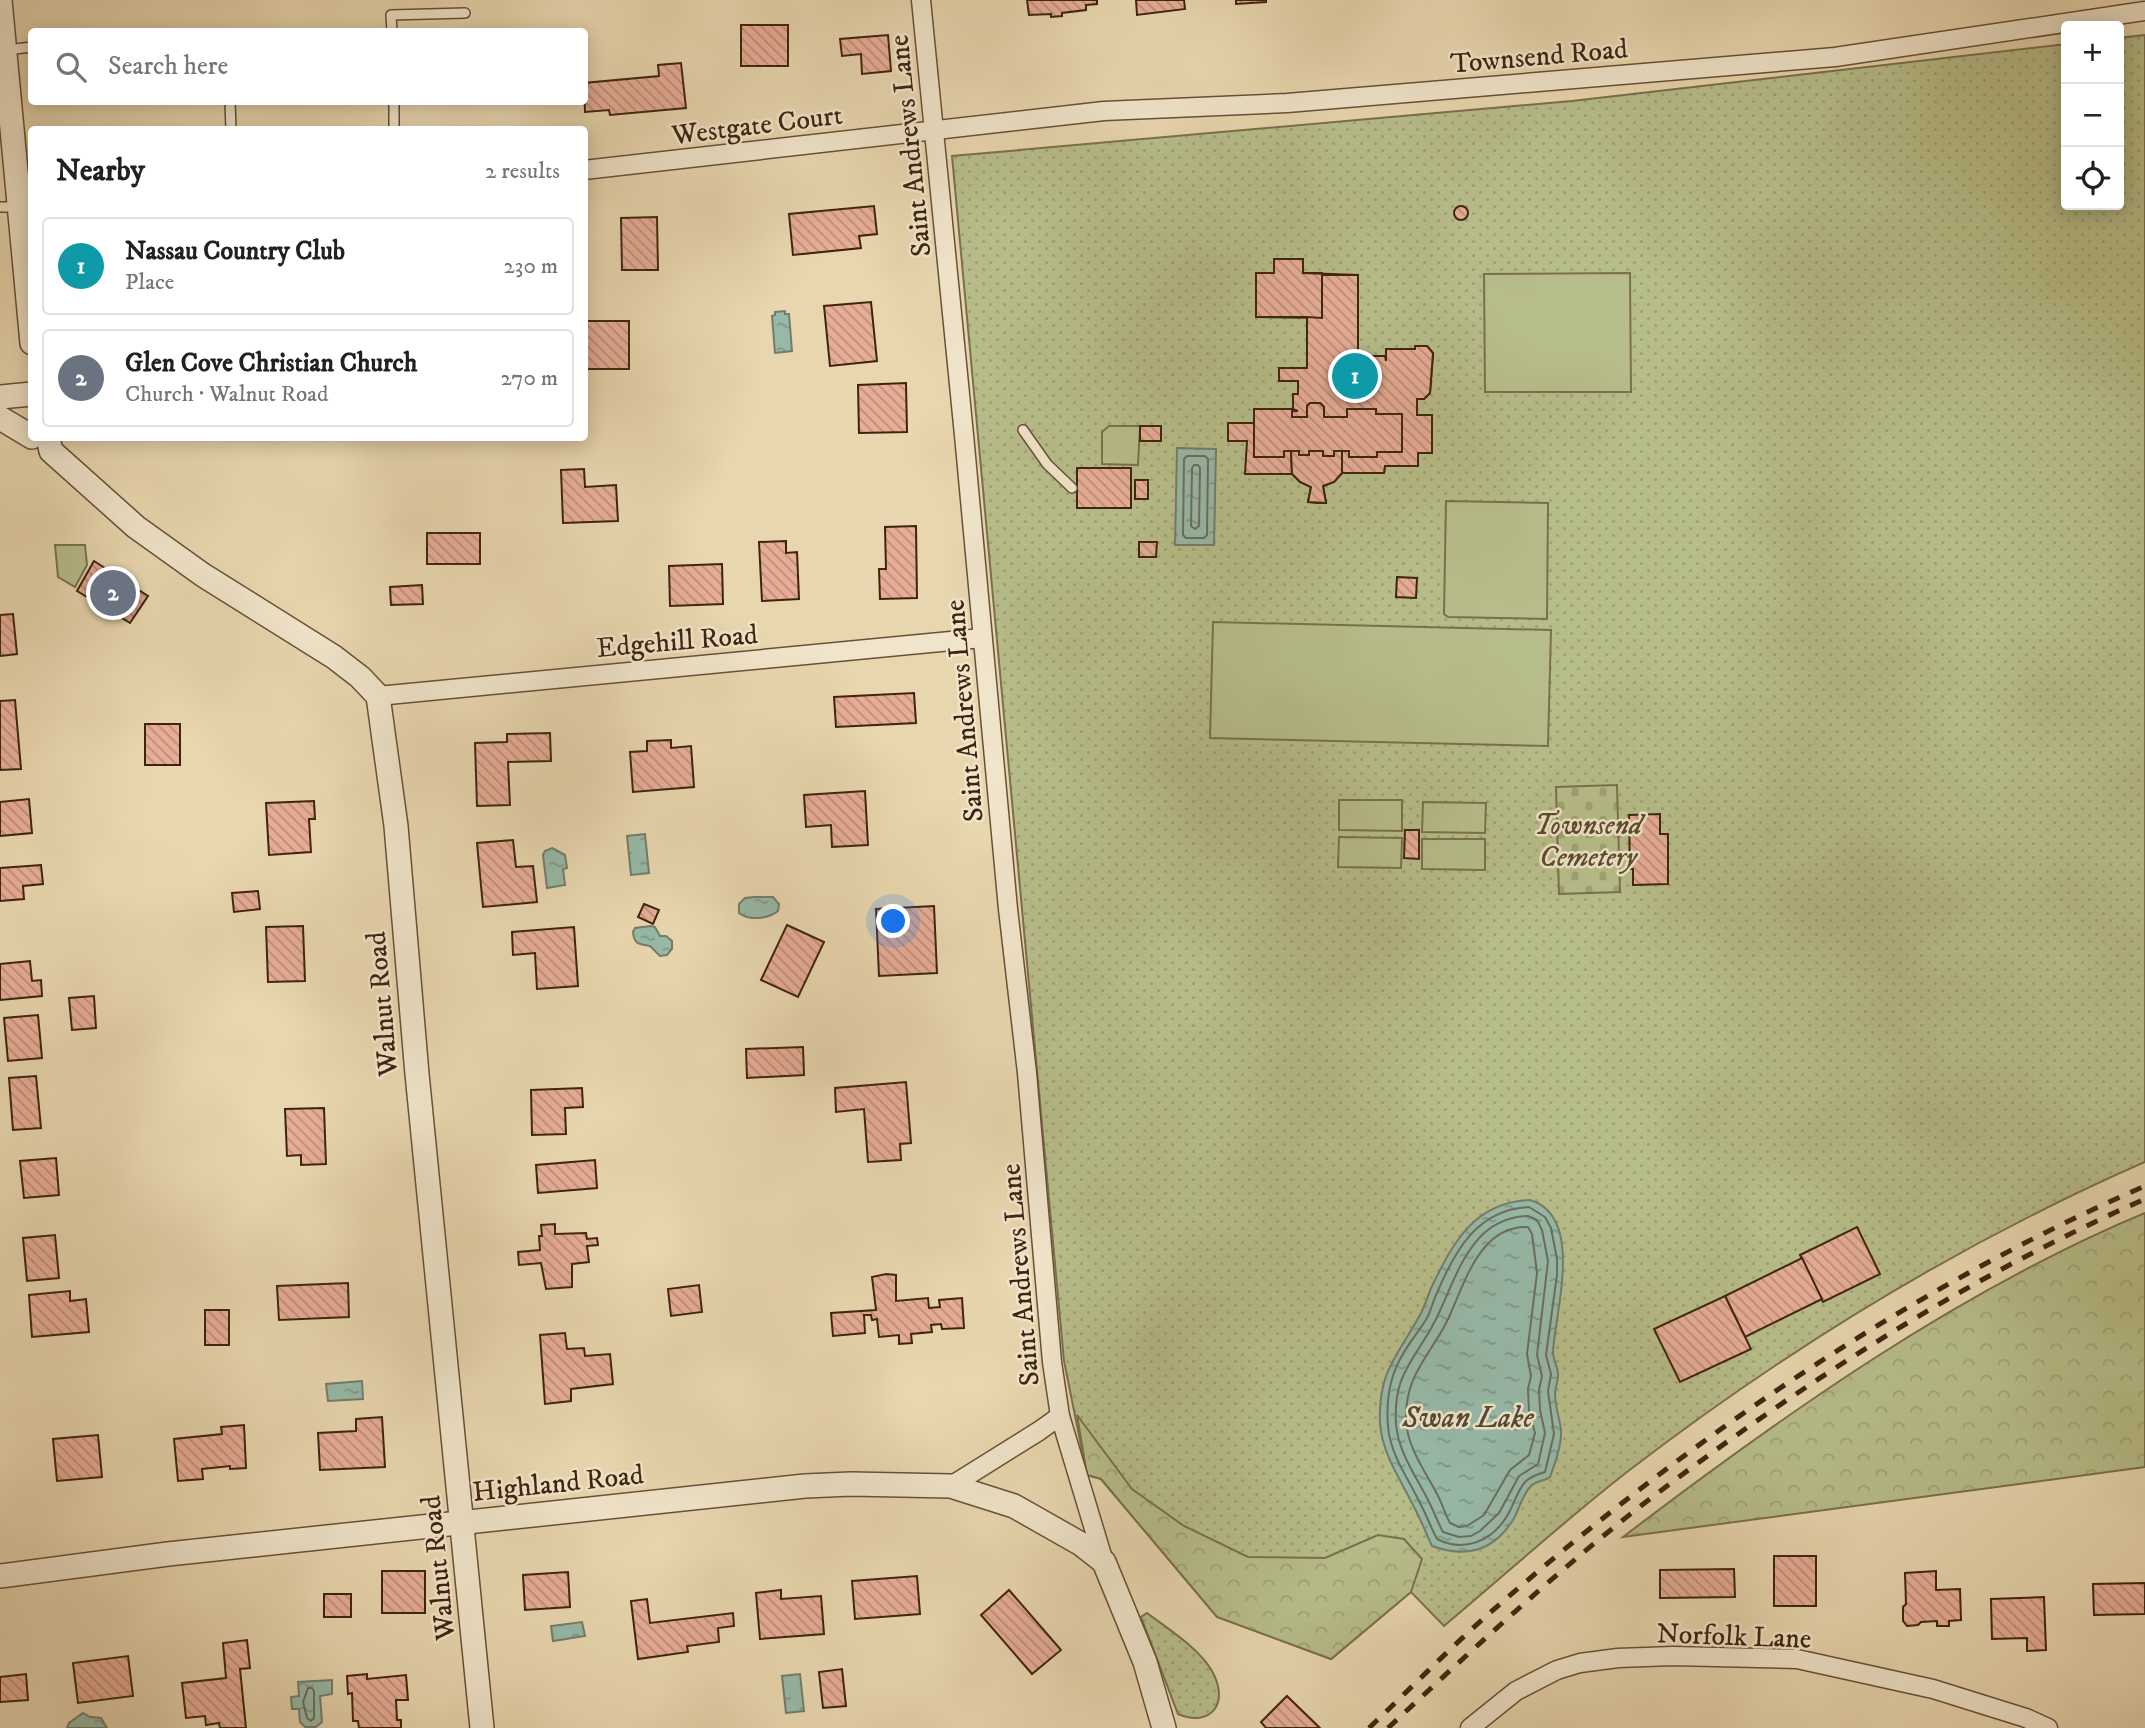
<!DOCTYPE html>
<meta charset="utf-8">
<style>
body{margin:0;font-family:"IM FELL DW Pica",serif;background:#f6f6f6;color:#202124}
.controls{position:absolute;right:21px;top:21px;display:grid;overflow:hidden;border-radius:7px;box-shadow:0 4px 18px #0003}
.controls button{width:63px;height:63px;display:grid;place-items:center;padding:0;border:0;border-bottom:2px solid #e0e0e0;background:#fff;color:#202124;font:35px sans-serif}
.you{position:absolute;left:894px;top:922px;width:24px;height:24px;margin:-18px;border:5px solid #fff;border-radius:50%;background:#1a73e8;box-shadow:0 0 0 10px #1a73e833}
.badge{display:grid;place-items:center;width:46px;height:46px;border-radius:50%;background:#0f766e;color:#fff;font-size:23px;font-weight:700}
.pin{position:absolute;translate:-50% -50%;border:4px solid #fff;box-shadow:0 2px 7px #0006}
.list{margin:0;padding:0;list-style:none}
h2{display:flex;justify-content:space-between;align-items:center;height:91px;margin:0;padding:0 28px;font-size:30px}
h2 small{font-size:23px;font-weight:400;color:#757577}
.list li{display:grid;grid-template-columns:46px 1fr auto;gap:21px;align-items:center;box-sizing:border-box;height:98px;margin:0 14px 14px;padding:0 14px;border:2px solid #e0e0e0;border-radius:7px}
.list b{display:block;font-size:26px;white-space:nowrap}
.list p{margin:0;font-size:23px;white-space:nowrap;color:#757577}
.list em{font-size:23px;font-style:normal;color:#757577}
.icon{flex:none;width:38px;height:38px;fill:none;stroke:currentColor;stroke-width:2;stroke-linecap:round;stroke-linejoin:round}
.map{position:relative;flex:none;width:2145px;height:1728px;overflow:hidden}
.search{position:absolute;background:#fff;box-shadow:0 4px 18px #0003;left:28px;top:28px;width:560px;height:77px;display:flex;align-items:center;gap:18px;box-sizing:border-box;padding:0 24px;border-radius:7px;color:#757577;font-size:26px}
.panel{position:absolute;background:#fff;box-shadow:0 4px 18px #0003;left:28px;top:126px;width:560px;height:315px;border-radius:7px}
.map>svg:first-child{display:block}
</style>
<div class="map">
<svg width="2145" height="1728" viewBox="0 0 2145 1728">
<defs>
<pattern id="grass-dots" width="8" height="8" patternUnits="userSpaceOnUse" patternTransform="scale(1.75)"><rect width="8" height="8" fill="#b7bd89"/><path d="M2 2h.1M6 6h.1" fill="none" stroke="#9ea275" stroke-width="1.8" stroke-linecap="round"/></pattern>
<pattern id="forest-crowns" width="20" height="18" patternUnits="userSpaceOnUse" patternTransform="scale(1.75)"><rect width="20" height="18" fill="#b7bd89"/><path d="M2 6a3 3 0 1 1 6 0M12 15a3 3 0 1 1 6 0" fill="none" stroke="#9ea275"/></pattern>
<pattern id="cemetery-stones" width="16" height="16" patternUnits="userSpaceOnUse" patternTransform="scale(1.75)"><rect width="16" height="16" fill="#b7bd89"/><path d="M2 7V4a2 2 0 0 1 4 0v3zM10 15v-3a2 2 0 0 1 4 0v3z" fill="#9ea275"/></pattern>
<pattern id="water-ripples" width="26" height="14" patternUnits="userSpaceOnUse" patternTransform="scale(1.75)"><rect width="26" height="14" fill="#97b9a8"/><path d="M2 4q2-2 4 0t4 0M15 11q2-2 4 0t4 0" fill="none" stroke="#7d9687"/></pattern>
<pattern id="building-back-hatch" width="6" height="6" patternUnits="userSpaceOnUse" patternTransform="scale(1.75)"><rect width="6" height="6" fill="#e7ad96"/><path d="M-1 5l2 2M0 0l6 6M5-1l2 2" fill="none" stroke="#bd8d79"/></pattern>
</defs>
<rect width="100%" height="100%" fill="#e8d6ae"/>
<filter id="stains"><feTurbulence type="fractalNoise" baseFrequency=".00286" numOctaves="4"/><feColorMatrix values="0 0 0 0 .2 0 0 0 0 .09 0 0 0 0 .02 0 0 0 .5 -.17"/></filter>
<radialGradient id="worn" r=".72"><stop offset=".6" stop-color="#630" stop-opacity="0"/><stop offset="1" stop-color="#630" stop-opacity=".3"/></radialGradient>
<!-- grass -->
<g fill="url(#grass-dots)" stroke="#7a704c" stroke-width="2">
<path d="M2145 35V1162C1960 1243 1787 1349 1627 1472 1564 1521 1505 1575 1444 1626L1411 1592 1331 1659 1217 1617 1101 1479 1087 1475 1064 1361 952 156 1572 101 2066 44V205H2119V38Z"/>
<path d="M1147 1613C1168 1629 1199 1648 1212 1671 1230 1703 1211 1728 1178 1714L1141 1617Z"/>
</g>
<!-- forest -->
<g fill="url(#forest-crowns)" stroke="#7a704c" stroke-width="2">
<path d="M2145 1213V1467L1623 1537C1783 1415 1958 1291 2145 1213Z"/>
<polygon points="1077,1415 1132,1489 1184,1526 1248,1557 1325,1558 1378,1535 1404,1539 1422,1559 1411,1592 1331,1659 1217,1617 1101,1479 1087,1475"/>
</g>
<!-- cemetery -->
<polygon fill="url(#cemetery-stones)" stroke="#7a704c" stroke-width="2" points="1617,785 1620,892 1559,894 1556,787"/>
<!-- park -->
<g fill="#b7bd89" stroke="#7a704c" stroke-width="2">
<polygon points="1630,273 1631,392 1485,392 1484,274"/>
<polygon points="1109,426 1140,426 1138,465 1102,464 1102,432"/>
<polygon points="1446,501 1548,503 1547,619 1448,617 1444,614"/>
<polygon points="55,545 85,545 87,565 75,587 58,577"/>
<polygon points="1213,622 1551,630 1548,746 1210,738"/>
<polygon points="1339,800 1402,800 1402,831 1339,830"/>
<polygon points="1423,802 1486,803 1485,833 1422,832"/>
<polygon points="1339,837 1402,838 1401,868 1338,867"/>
<polygon points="1422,839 1485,839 1485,870 1422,869"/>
</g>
<!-- water -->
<g fill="url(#water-ripples)" stroke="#737d6b" stroke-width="2">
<polygon points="785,311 785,314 789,314 792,351 775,353 772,316 775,315 775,312"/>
<polygon points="1177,448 1216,449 1214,545 1175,545"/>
<polygon points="645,834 649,873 631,875 627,836"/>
<polygon points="552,848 565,855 567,868 563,869 565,885 547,888 543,855 545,851"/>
<path d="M754 897H773L779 904 778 911C768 919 749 921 739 913V904L745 898Z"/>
<path d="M651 926 655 927 660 936H666L672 941V949L667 955 660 956 650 946C640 944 634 945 633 932L635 928Z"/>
<path d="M1530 1200C1585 1216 1555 1312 1553 1352 1553 1359 1557 1365 1558 1373 1559 1380 1555 1386 1555 1394 1555 1407 1560 1419 1561 1430 1562 1445 1555 1464 1550 1477 1544 1482 1537 1480 1531 1486 1522 1495 1519 1510 1513 1520 1493 1552 1465 1558 1432 1546 1426 1533 1421 1520 1414 1507 1401 1480 1382 1454 1380 1423 1378 1371 1397 1357 1420 1315 1425 1306 1428 1295 1432 1286 1454 1241 1475 1202 1530 1200Z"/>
<polygon points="362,1381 363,1399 328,1401 326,1384"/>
<polygon points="582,1622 585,1636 553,1641 551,1626"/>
<polygon points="800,1674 804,1711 786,1713 782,1676"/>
<polygon points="332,1680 332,1694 320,1696 322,1722 316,1727 305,1727 300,1722 299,1709 292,1709 291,1697 299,1696 298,1682"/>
<polygon points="83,1713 90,1717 101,1718 107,1728 67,1728 69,1723"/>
</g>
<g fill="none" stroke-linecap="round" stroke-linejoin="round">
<!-- shore -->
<g stroke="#6a6e5c" stroke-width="2">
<polygon points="1187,456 1205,456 1208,459 1207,535 1204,538 1186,538 1183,535 1184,459"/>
<polygon points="1194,465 1198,465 1200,468 1199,526 1195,529 1191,526 1192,468"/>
<path d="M1529 1207 1545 1217 1551 1228 1557 1259V1275L1546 1355 1551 1374 1548 1391 1554 1434 1545 1472C1538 1474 1531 1476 1525 1482 1517 1491 1514 1505 1507 1516 1492 1541 1464 1553 1437 1539 1431 1528 1427 1516 1421 1505 1409 1479 1390 1455 1388 1426 1386 1401 1390 1375 1403 1354 1410 1341 1420 1330 1427 1318 1431 1310 1433 1301 1437 1293 1455 1250 1478 1209 1529 1207Z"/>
<path d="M1528 1216 1537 1220 1542 1230 1548 1261 1537 1355 1542 1376 1539 1390 1540 1410 1545 1433 1538 1464 1519 1476 1499 1513 1480 1531 1471 1536 1459 1537 1443 1532C1437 1521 1433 1509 1427 1498 1415 1475 1398 1451 1396 1424 1393 1373 1414 1362 1435 1321 1457 1278 1469 1218 1528 1216Z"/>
<path d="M1528 1227 1532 1234 1537 1273 1527 1354 1531 1376 1528 1389 1529 1411 1535 1433 1529 1455 1510 1470 1484 1515 1467 1526 1459 1527 1450 1523C1445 1514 1442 1503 1437 1494 1425 1471 1407 1447 1406 1420 1405 1378 1425 1361 1444 1327 1463 1292 1476 1225 1528 1227Z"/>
<polygon points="308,1688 312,1688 314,1691 314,1718 311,1721 307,1718 303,1702"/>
</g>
</g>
<!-- building -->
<g fill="url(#building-back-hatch)" stroke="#3e240f" stroke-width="2">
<polygon points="1027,0 1097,0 1097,4 1086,5 1086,10 1062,13 1062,16 1051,17 1051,14 1029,15"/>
<polygon points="1136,0 1184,0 1185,9 1137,15"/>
<polygon points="1236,0 1266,0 1266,2 1236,4"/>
<rect x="741" y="25" width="47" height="41"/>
<polygon points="888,35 891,71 862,74 861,54 842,56 840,39"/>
<polygon points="681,63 686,108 610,115 609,110 585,112 584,83 659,76 658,65"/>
<polygon points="874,206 877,234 859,236 861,248 793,255 789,214"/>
<circle cx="1461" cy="213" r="7"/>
<polygon points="657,217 658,270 622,270 621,218"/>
<polygon points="1274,259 1303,259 1303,273 1322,273 1322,318 1256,317 1256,273 1274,273"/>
<polygon points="1274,259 1303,259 1303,273 1358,275 1358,361 1373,361 1373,356 1385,356 1386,361 1386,349 1415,349 1415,346 1427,346 1433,353 1430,393 1424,399 1417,399 1417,415 1432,415 1432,453 1418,453 1418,466 1385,466 1384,473 1342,473 1334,482 1323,486 1326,503 1317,503 1308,502 1311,487 1300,482 1292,474 1251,474 1247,467 1247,441 1228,441 1228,423 1254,423 1254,409 1292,409 1292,411 1298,411 1295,405 1295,397 1298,394 1298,381 1279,381 1279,368 1307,368 1307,317 1256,317 1256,273 1274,273"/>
<polygon points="1322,275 1358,275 1358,361 1373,361 1373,356 1385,356 1386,361 1386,349 1415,349 1415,346 1427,346 1433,353 1430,393 1424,399 1417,399 1417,415 1432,415 1432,453 1418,453 1418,466 1385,466 1384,473 1342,473 1342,451 1349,451 1349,457 1377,457 1377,452 1402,452 1402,414 1376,414 1376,409 1347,409 1347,417 1324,417 1324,407 1320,403 1310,403 1307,406 1307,417 1292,417 1292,411 1298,411 1293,409 1293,394 1298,394 1298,381 1279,381 1279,368 1307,368 1307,317 1322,318"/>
<polygon points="871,302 877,361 830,366 824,306"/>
<rect x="587" y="321" width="42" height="48"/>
<polygon points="906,383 907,432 859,433 858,385"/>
<polygon points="1310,403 1320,403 1324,407 1324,417 1347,417 1347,409 1376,409 1376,414 1402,414 1402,452 1377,452 1377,457 1349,457 1349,451 1334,451 1334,456 1323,456 1323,451 1309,451 1309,455 1299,455 1299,451 1284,451 1284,457 1254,457 1254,409 1292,409 1292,417 1307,417 1307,406"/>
<polygon points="1228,423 1254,423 1254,457 1284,457 1284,451 1291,451 1292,474 1245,474 1247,441 1228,441"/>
<rect x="1140" y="426" width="21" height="15"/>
<polygon points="1291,451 1299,451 1299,455 1309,455 1309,451 1323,451 1323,456 1334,456 1334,451 1342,451 1342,473 1334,482 1323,486 1326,503 1308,502 1311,487 1300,482 1292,474"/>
<rect x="1077" y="468" width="54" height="40"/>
<polygon points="584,469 585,487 616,485 618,521 563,523 561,470"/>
<rect x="1135" y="480" width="13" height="19"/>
<polygon points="916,526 917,598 880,599 879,569 886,569 885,527"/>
<rect x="427" y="533" width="53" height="31"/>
<polygon points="786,541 786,553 797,552 799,599 762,601 759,542"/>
<polygon points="1139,542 1157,542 1156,557 1139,557"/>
<polygon points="94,561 148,596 130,623 77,591"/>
<polygon points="722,564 723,604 670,606 669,566"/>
<polygon points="1397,577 1417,578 1416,598 1396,597"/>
<polygon points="422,585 423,604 391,605 390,587"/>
<polygon points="13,614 17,654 0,656 0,615"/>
<polygon points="914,693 916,723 836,727 834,697"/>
<polygon points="15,700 21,769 0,770 0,701"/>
<rect x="145" y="724" width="35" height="41"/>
<polygon points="550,733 551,761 508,762 510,805 477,806 475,743 507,742 507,734"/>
<polygon points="671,740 671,748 691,746 694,787 633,792 630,752 647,751 647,741"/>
<polygon points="865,791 868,845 832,847 831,825 806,827 804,795"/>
<polygon points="29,799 32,833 0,836 0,802"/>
<polygon points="314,801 315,819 309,819 311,852 269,855 266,803"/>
<polygon points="1660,814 1660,834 1668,834 1668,884 1633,885 1633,869 1630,869 1629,815"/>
<polygon points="1405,830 1419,830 1419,859 1404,858"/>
<polygon points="513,840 516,867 533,866 537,902 483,907 477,843"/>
<polygon points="41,865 43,884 23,886 24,899 0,901 0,868"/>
<polygon points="258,891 260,909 234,912 232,893"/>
<polygon points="644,904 659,910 653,924 638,917"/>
<polygon points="934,906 937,973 879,976 876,909"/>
<polygon points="787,925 824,942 798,997 761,980"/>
<polygon points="303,926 305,981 268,982 266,927"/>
<polygon points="574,927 578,986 537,989 535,953 513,955 512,932"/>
<polygon points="30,961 32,981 41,980 42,996 0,1000 0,964"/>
<polygon points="94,996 96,1028 72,1030 69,998"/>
<polygon points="38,1015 42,1058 8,1061 4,1018"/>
<polygon points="803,1047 804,1075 747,1078 746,1049"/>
<polygon points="36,1076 41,1128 13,1130 9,1078"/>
<polygon points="906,1082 911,1143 900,1144 901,1160 868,1162 864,1109 836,1112 835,1088"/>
<polygon points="582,1088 583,1107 565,1108 566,1134 532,1135 531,1090"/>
<polygon points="324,1108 326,1164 301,1165 301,1155 287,1156 285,1109"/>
<polygon points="56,1158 59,1195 24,1198 20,1161"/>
<polygon points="595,1160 597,1188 538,1193 536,1165"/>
<polygon points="555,1224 555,1234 586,1233 587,1239 597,1238 598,1245 587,1246 589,1262 572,1264 572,1287 546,1289 541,1263 519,1265 518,1252 540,1250 539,1236 542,1236 541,1225"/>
<polygon points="1857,1227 1880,1274 1823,1302 1800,1255"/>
<polygon points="55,1235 59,1278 27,1281 23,1238"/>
<polygon points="1802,1258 1822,1299 1745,1337 1725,1296"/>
<polygon points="886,1274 896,1275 896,1301 928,1298 929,1308 940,1307 939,1300 962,1298 964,1328 942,1329 941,1324 931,1325 932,1332 911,1334 912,1343 899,1344 899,1335 879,1337 877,1319 872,1320 871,1315 864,1315 865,1333 833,1336 831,1313 876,1310 872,1277"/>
<polygon points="348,1283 349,1317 279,1320 277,1286"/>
<polygon points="699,1285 702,1312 671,1316 668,1289"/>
<polygon points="70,1291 70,1301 86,1299 89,1332 32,1337 29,1295"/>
<polygon points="1725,1296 1751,1349 1680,1382 1654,1329"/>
<rect x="205" y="1310" width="24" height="35"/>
<polygon points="565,1333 567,1349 584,1348 585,1356 610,1354 613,1384 571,1389 571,1401 545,1404 540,1335"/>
<polygon points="382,1417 385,1467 320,1470 318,1433 356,1431 356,1419"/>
<polygon points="244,1425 246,1468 230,1469 230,1466 202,1469 203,1479 178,1481 174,1439 222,1434 221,1427"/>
<polygon points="98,1435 102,1477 57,1481 53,1439"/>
<rect x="1774" y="1556" width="42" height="50"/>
<polygon points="1734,1569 1735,1597 1660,1598 1660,1570"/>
<rect x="382" y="1571" width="43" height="42"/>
<polygon points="1936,1571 1936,1590 1960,1589 1961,1620 1949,1621 1949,1626 1937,1626 1937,1621 1921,1622 1918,1625 1907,1626 1903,1621 1903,1607 1906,1604 1905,1573"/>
<polygon points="568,1572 570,1607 525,1610 523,1575"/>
<polygon points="917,1576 920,1614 855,1619 852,1581"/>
<polygon points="2145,1583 2145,1614 2094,1615 2093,1584"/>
<polygon points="781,1590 781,1599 821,1596 824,1634 760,1639 756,1593"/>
<polygon points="1009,1590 1061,1650 1032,1674 981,1615"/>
<rect x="324" y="1594" width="27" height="23"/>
<polygon points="2044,1597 2046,1650 2027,1651 2027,1638 1992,1639 1991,1599"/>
<polygon points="647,1599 650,1623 733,1613 734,1626 718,1628 719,1642 687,1646 688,1652 638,1659 631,1601"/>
<polygon points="247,1640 250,1668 240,1669 246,1728 220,1728 219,1723 206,1725 205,1716 186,1718 182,1683 226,1678 223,1643"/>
<polygon points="128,1656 133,1696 78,1703 73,1663"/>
<polygon points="842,1669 846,1706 823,1708 819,1672"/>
<polygon points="26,1674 28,1700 0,1702 0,1677"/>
<polygon points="367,1674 367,1679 406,1675 408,1700 396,1700 397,1720 401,1720 401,1728 359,1728 358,1721 353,1721 352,1693 348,1694 347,1676"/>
<polygon points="1287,1696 1320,1728 1266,1728 1261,1722"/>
</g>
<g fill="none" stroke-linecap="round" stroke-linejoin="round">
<defs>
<g id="service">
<polyline points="392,32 391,15 465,13"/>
<polyline points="6,50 32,47"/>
<polyline points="230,102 231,130"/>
<polyline points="394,102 394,130"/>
<polyline points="0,207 17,207"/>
<polyline points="1023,430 1047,464 1072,488"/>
</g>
<g id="minor">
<polyline points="921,0 964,435 1008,909 1027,1073 1052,1362 1060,1416 1104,1562"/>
<polyline points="584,170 1104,111 1287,103 1835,57 2145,11"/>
<polyline points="378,696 982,638"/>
<polyline points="951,1486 1039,1431 1060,1416"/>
<polyline points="1470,1728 1516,1691 1557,1670 1580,1663 1618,1658 1673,1656 1797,1659 1933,1689 2026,1718 2048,1728"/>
</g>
<g id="tertiary">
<polyline points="0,0 32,343"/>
<polyline points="0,397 32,394"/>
<polyline points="0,418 32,437"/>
<polyline points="48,438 51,451 136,527 203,575 334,657 360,677 378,696 396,826 417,1074 482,1728"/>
<polyline points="0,1576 168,1554 805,1486 851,1484 951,1486 1014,1506 1081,1544 1104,1562 1145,1662 1164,1728"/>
</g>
</defs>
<!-- service casing -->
<use href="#service" stroke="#685037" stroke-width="12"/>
<!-- minor casing -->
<use href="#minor" stroke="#685037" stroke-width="21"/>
<!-- tertiary casing -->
<use href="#tertiary" stroke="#685037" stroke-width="26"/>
<!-- service -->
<use href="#service" stroke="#f0e4ca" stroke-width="9"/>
<!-- minor -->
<use href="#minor" stroke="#f0e4ca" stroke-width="18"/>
<!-- tertiary -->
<use href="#tertiary" stroke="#f0e4ca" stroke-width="23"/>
<!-- rail -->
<g stroke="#3e240f" stroke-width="5" stroke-dasharray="12 12" stroke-linecap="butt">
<path d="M1369 1728C1407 1692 1445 1653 1484 1618 1681 1444 1904 1291 2145 1186"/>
<path d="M1388 1728C1472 1650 1560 1568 1651 1498 1805 1381 1968 1277 2145 1199"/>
</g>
</g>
<g text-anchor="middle" stroke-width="5" stroke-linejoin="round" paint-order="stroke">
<!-- street labels -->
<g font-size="28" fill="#3e240f" stroke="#f0e4ca">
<text transform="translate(1539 55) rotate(-5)" y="10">Townsend Road</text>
<text transform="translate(757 124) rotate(-7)" y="10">Westgate Court</text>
<text transform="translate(909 146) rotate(-96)" y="10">Saint Andrews Lane</text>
<text transform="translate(677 640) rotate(-5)" y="10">Edgehill Road</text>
<text transform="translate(963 711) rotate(-95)" y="10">Saint Andrews Lane</text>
<text transform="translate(381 1004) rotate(-95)" y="10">Walnut Road</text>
<text transform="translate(1019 1275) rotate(-95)" y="10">Saint Andrews Lane</text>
<text transform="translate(558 1482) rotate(-6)" y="10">Highland Road</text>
<text transform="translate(437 1568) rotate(-96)" y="10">Walnut Road</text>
<text transform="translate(1734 1635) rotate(2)" y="10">Norfolk Lane</text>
</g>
<!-- park labels -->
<g font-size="28" font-style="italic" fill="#5c4a2e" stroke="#f0e4ca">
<text x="1588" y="834">Townsend<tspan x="1588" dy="32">Cemetery</tspan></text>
</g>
<!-- water labels -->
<g font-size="30" font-style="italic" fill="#544935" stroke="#f0e4ca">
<text x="1468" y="1427">Swan Lake</text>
</g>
</g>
<rect width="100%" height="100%" filter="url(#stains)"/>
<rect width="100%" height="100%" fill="url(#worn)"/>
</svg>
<div class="controls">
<button>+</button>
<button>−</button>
<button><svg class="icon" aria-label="locate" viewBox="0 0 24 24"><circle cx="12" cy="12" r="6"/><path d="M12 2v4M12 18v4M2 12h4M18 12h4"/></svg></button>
</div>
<div class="you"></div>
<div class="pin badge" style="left:1355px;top:376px;background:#0f9aa8">1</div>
<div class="pin badge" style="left:113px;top:593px;background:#6b7280">2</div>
<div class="search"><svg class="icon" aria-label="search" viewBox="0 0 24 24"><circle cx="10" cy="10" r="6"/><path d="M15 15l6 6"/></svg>Search here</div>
<section class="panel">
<h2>Nearby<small>2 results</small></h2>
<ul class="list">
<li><span class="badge" style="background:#0f9aa8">1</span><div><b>Nassau Country Club</b><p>Place</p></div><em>230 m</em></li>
<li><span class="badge" style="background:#6b7280">2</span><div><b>Glen Cove Christian Church</b><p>Church · Walnut Road</p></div><em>270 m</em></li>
</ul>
</section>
</div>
